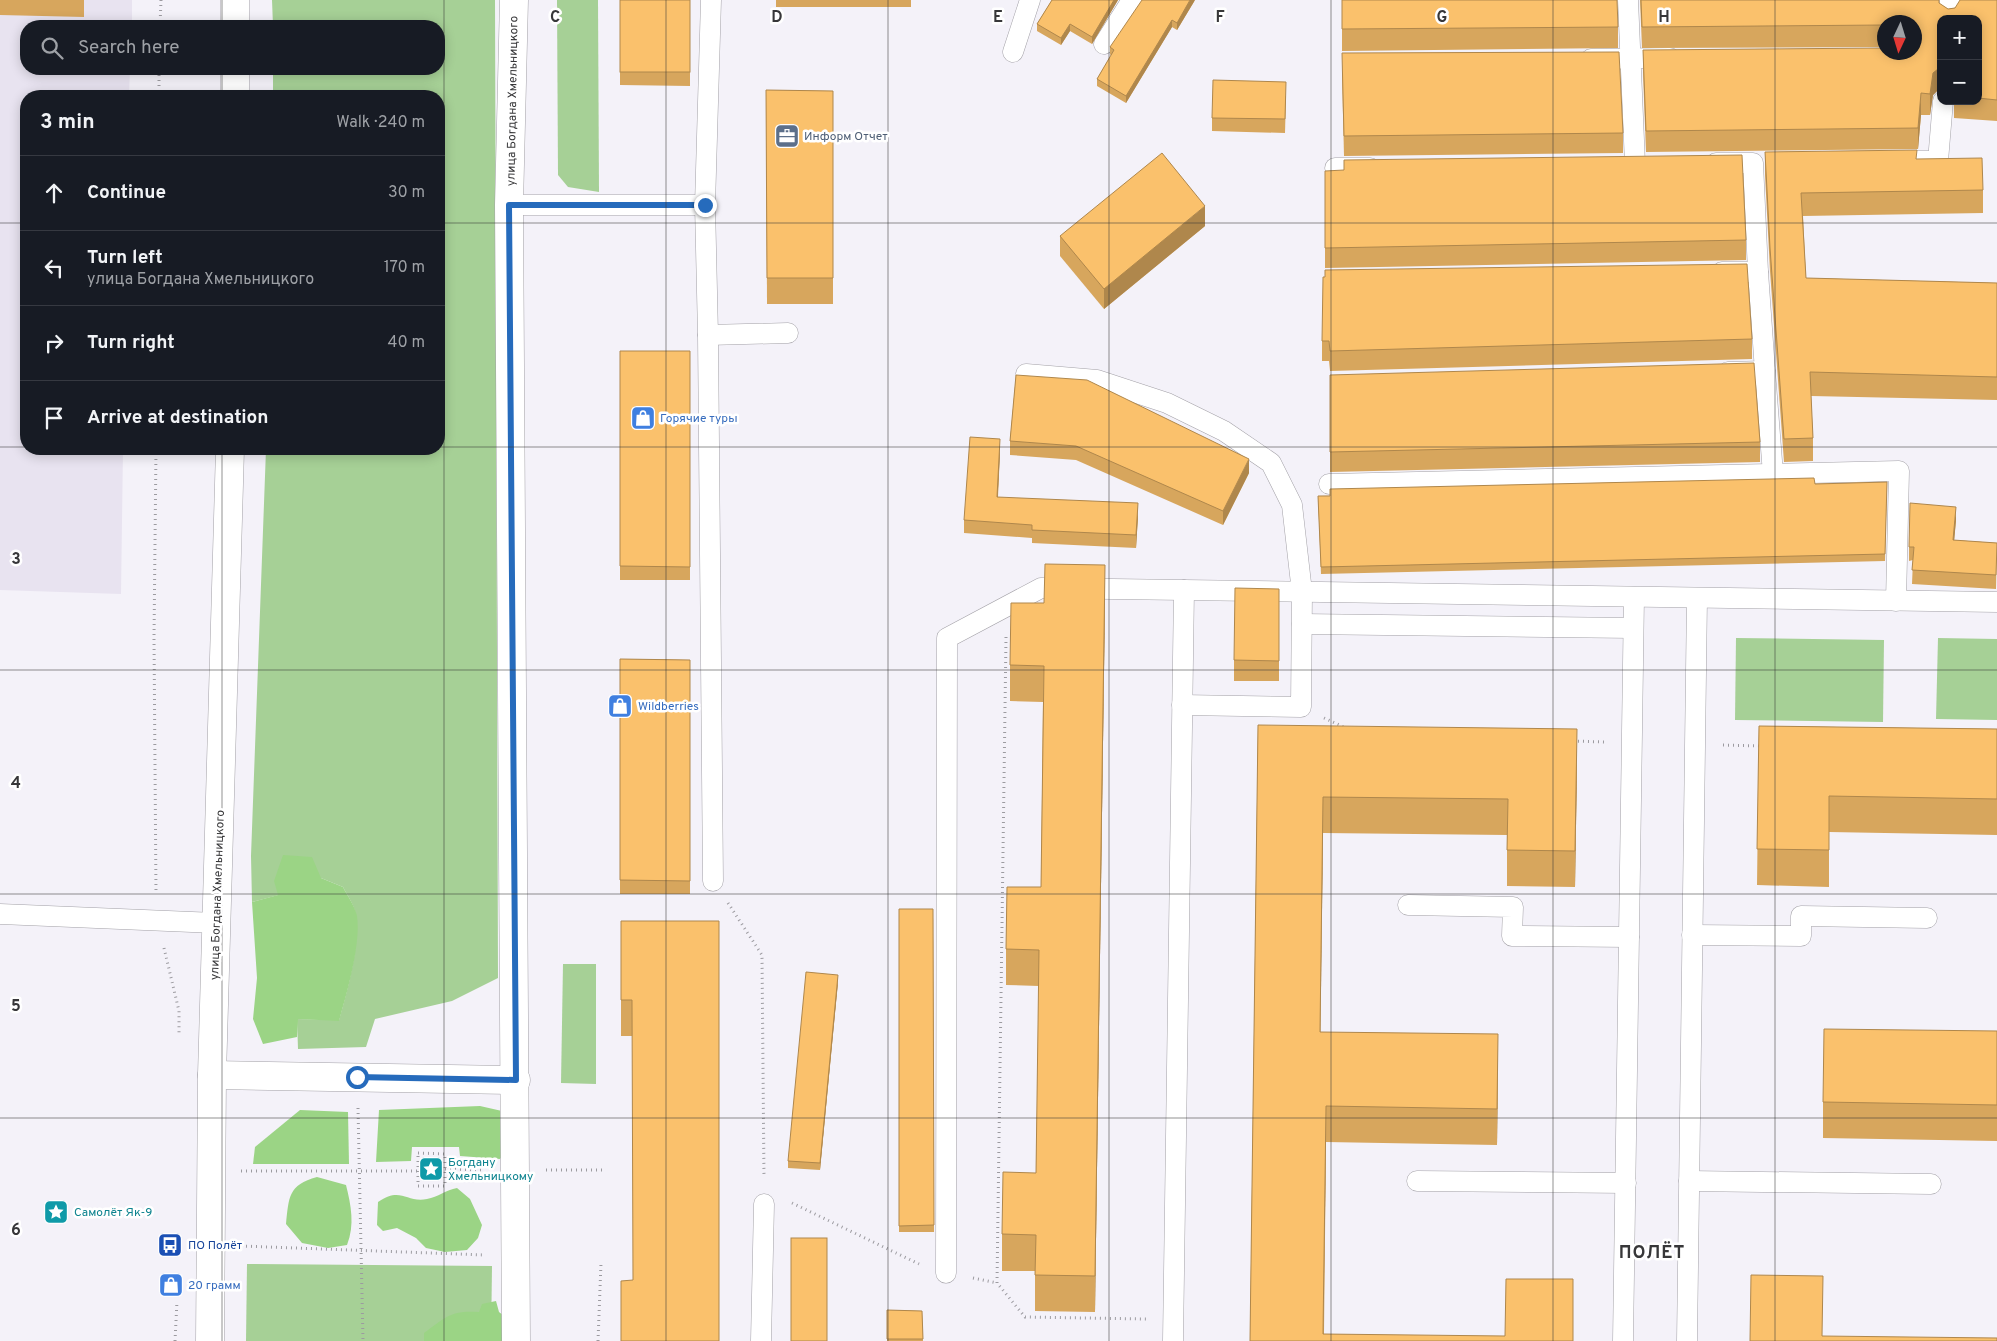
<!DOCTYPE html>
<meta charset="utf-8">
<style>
body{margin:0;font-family:Overpass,sans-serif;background:#20242c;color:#f1f3f6}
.controls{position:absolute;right:15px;top:15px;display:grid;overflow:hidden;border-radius:10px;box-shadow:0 2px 12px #0003}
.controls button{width:45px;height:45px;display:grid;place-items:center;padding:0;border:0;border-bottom:1px solid #363941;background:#171b24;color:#f1f3f6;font:25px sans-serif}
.compass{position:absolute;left:1877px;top:15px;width:45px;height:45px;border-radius:50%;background:#171b24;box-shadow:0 2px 12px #0003;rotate:184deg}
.stop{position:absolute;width:15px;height:15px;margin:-11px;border:4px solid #266bbc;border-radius:50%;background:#fff}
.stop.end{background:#266bbc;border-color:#fff;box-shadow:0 1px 5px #0008}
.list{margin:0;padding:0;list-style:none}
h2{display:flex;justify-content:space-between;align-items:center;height:65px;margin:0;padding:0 20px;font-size:21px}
h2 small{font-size:16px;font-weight:400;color:#9ea1a6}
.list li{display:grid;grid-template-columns:32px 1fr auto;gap:15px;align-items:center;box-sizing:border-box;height:75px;padding:0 20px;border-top:1px solid #363941}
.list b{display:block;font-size:19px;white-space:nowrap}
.list p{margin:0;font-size:16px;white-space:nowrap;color:#9ea1a6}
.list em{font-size:16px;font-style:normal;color:#9ea1a6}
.icon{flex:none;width:28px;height:28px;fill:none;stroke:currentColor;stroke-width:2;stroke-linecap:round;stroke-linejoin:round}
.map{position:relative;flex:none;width:1997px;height:1341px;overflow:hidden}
.search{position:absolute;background:#171b24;box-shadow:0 2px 12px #0003;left:20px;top:20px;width:425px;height:55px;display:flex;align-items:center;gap:12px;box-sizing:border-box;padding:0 18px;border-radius:20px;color:#9ea1a6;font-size:19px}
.panel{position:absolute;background:#171b24;box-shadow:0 2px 12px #0003;left:20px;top:90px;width:425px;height:365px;border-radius:20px}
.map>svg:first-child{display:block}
</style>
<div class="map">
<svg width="1997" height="1341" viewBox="0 0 1997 1341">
<rect width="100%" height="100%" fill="#f4f2f9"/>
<!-- built -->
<polygon fill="#e8e3f0" points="0,0 132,0 132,26 26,26 26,69 130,69 129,96 26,96 26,449 123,449 121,594 0,590"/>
<!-- green -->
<g fill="#a6d096">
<path d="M272 0H495L498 978 452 1001 375 1019 366 1047 298 1049 297 1019 339 1020C347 993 360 944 356 916 355 906 347 895 343 887L321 878 279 895 252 902 251 856 266 449H439V96H273V69H439V26H273Z"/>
<polygon points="557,0 598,0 599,192 568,187 558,175"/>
<polygon points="1736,638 1884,640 1883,722 1735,720"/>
<polygon points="1938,638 1997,639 1997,720 1936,719"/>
<polygon points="563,964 596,964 596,1084 561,1083"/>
<polygon points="247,1264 492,1266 491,1341 246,1341"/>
</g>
<!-- forest -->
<g fill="#9bd485">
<path d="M283 855 312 857 321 878 343 887C347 895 355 906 357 916 361 944 347 993 339 1021L298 1019 297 1037 263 1044 253 1019 257 978 252 902 278 895 274 881Z"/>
<polygon points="480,1106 502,1111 509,1146 500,1159 460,1156 459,1147 412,1147 411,1161 376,1162 379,1110"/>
<polygon points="300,1110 348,1112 349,1164 253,1164 255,1147"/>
<path d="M317 1177 346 1185C351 1205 355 1225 347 1245L328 1248 302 1243 286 1224C289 1197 288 1185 317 1177Z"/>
<path d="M457 1188 470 1199 482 1225 478 1238 467 1250 445 1252 426 1248 416 1238 397 1228 383 1231 377 1225 378 1202C401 1186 406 1203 427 1199 438 1197 446 1190 457 1188Z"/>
<path d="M496 1301 499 1312 508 1319 506 1341H424V1333C446 1317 451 1310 479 1312L482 1304Z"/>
</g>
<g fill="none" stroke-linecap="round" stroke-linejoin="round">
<defs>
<g id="service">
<polyline points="711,0 705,205 708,335 713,881"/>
<polyline points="1628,0 1635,164"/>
<polyline points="1949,19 1950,0"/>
<polyline points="1104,44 1132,0"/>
<polyline points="1013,52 1030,0"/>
<polyline points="1591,59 1670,58"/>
<polyline points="1913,161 1938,161 1943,101"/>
<polyline points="1716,163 1753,163 1758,272"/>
<polyline points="1335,168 1370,168"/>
<polyline points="509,205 705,205"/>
<polyline points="1722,272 1758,272 1765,371"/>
<polyline points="708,335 788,333"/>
<polyline points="1728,372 1765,371 1773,474"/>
<polyline points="1026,374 1097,380 1167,403 1224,431 1271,463 1292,505 1302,592 1301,707 1182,705"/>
<polyline points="1329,484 1899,471 1896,601"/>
<polyline points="1302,624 1633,628"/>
<polyline points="1408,905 1513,907 1512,936 1629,937"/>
<polyline points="0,914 216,923"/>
<polyline points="1692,935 1801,936 1801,916 1927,918"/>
<polyline points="1417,1181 1626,1183"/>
<polyline points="1689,1181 1931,1184"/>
<polyline points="946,1273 947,638 1041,588 1184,590"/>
<polyline points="761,1341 764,1204"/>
<polyline points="1173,1341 1184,590 1997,602"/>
<polyline points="1623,1341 1634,597"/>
<polyline points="1687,1341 1697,598"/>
</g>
<g id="primary">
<polyline points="514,0 509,205 516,1341"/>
<polyline points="235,26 235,0"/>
<polyline points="235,96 235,69"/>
<polyline points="212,1075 516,1080"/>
<polyline points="210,1341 212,1075 230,449"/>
</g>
</defs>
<!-- service casing -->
<use href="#service" stroke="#a3a1a7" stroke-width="21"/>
<!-- primary casing -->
<use href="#primary" stroke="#a3a1a7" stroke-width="29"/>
<!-- path -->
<g stroke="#9c9ba0" stroke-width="3" stroke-dasharray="1 4" stroke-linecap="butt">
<polyline points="160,26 161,0"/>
<polyline points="159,96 159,69"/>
<polyline points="156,449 154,638 156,893"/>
<polyline points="1006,637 997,1283 1025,1317 1147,1319"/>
<polyline points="1324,718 1346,728"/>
<polyline points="1573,741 1604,742"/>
<polyline points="1723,745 1761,746"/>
<polyline points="728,903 762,955 764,1177"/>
<polyline points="164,948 179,1011 179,1035"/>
<polyline points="358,1108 363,1341"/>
<polygon points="418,1153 445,1154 445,1186 418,1186"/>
<polyline points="445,1169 485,1170"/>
<polyline points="546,1170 602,1170"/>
<polyline points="241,1171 418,1171"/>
<polyline points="792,1203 919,1264"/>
<polyline points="241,1246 485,1255"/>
<polyline points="973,1278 997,1283"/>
<polyline points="175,1341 177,1301"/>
<polyline points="598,1341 601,1263"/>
</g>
<!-- service -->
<use href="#service" stroke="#fff" stroke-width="20"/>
<!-- primary -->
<use href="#primary" stroke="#fff" stroke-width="28"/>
</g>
<!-- wall -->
<g fill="#d7a65d">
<polygon points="0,0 84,0 84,17 0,15"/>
<polygon points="620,0 690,0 690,86 620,85"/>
<rect x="776" y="0" width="135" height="7"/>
<polygon points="1052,0 1118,0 1092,44 1070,31 1061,45 1037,31 1037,24"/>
<polygon points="1195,0 1177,30 1172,27 1126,103 1097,86 1097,79 1111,56 1110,54 1110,47"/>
<polygon points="1342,0 1618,27 1618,48 1342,51"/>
<polygon points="1640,0 1939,0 1939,3 1948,9 1997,0 1997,121 1954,118 1954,101 1978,101 1978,19 1941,19 1941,90 1938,90 1933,95 1930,115 1921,115 1918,149 1646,152 1643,72 1643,50 1884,52 1914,22 1884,22 1884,47 1642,48"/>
<polygon points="1342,74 1623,133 1623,153 1344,156"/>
<polygon points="766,90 833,91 833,304 767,304"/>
<polygon points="1286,96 1285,133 1212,131 1212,118"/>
<polygon points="1765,152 1983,190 1983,213 1803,216 1806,278 1997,283 1997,400 1811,396 1813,438 1813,461 1784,462 1770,271 1765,175"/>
<polygon points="1325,171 1746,240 1746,260 1325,268"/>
<polygon points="1205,226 1104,309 1060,256 1060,236"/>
<polygon points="1752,339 1752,359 1330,371 1329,361 1322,361 1322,341"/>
<rect x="620" y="351" width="70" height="229"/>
<polygon points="1016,375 1249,473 1223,525 1076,460 1010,455 1010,441"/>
<polygon points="1330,375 1760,442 1760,462 1330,472"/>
<polygon points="1000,452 998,497 1138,516 1136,548 1032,543 1032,538 964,533 964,520"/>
<polygon points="1887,482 1885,561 1321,574 1318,496"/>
<polygon points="1956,520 1954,540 1997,543 1996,589 1912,584 1913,560 1909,561 1909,547"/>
<polygon points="1279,589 1279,681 1234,681 1234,660"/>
<polygon points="1105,601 1095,1312 1035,1311 1035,1271 1002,1271 1002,1234 1036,1173 1039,986 1006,985 1006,949 1041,887 1043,702 1010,701 1010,665 1044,603"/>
<polygon points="620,659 690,660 690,894 620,894"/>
<polygon points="1258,725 1577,765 1575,887 1507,886 1507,835 1323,833 1320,1032 1498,1070 1497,1145 1326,1142 1324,1334 1573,1341 1250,1341"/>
<polygon points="1759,726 1997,729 1997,835 1829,832 1829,887 1757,885"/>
<polygon points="899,909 933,909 934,1232 899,1232"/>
<polygon points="621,921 719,921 632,1036 621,1036"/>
<polygon points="838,982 820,1170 788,1168 788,1161"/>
<polygon points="1997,1031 1997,1141 1823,1138 1823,1102"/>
<polygon points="887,1310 922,1311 923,1341 887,1341"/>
</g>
<!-- shaded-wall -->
<g fill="#af874c">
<polygon points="1114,0 1118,0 1092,44 1092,37"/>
<polygon points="1190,0 1195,0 1177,30 1177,23"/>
<polygon points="1172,20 1172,27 1126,103 1126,96"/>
<polygon points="1070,24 1070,31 1061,45 1061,38"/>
<polygon points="1938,69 1938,90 1933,95 1930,115 1930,94 1933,73"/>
<polygon points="1921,93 1921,115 1918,149 1918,128"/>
<polygon points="1205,206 1205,226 1104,309 1104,289"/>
<polygon points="1000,439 1000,452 997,510 997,497"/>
<polygon points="1249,459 1249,473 1223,525 1223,511"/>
<polygon points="1138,503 1138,516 1136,548 1136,535"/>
<polygon points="1956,507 1956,520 1953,554 1953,540"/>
<polygon points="1105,565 1105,601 1095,1312 1095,1276"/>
<polygon points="1577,729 1577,765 1575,887 1575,851"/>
<polygon points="1323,797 1323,833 1320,1068 1320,1032"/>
<polygon points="838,975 838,982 820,1170 820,1163"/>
<polygon points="1498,1034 1498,1070 1497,1145 1497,1109"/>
<polygon points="1326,1106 1326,1142 1323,1341"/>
</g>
<!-- building -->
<g fill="#fac16c" stroke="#af874c">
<rect x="620" y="0" width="70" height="72"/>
<polygon points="1052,0 1114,0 1092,37 1070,24 1061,38 1037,24"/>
<polygon points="1142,0 1190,0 1177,23 1172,20 1126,96 1097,79 1114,50 1110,47"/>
<polygon points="1342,0 1617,0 1618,27 1342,29"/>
<polygon points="1641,0 1939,0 1939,3 1948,9 1955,8 1960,0 1997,0 1997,100 1978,98 1978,19 1941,19 1941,68 1938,69 1933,73 1930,94 1921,93 1918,128 1646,131 1643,50 1883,48 1884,48 1884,52 1914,52 1914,22 1884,22 1884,25 1642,27"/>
<polygon points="1619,52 1623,133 1344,136 1342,53"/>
<polygon points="1213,80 1286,82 1285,119 1212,118"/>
<polygon points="766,90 833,91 833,278 767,278"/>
<polygon points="1917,150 1916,159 1982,158 1983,190 1801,193 1806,278 1997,283 1997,377 1810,372 1813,438 1784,439 1770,248 1765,152"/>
<polygon points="1162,153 1205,206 1104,289 1060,236"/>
<polygon points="1742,155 1746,240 1325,248 1325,171 1344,170 1344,160"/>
<polygon points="1747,264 1752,339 1330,351 1329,341 1322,341 1323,277 1325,277 1325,270"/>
<polygon points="620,351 690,351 690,567 620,566"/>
<polygon points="1754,363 1760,442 1330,452 1330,375"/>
<polygon points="1016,375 1087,380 1249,459 1223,511 1076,446 1010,441"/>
<polygon points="970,437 1000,439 997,497 1138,503 1136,535 1032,530 1032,525 964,520"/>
<polygon points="1814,478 1815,484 1887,482 1885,554 1321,567 1318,496 1330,496 1330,489"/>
<polygon points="1910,503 1956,507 1953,540 1997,543 1996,575 1912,570 1914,547 1909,547"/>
<polygon points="1045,564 1105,565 1095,1276 1035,1275 1036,1235 1002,1234 1003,1172 1036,1173 1039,950 1006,949 1007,887 1041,887 1044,666 1010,665 1011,603 1044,603"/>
<polygon points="1235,588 1279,589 1279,661 1234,660"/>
<polygon points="620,659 690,660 690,881 620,880"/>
<polygon points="1258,725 1577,729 1575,851 1507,850 1508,799 1323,797 1320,1032 1498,1034 1497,1109 1326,1106 1323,1334 1505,1336 1506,1279 1573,1279 1573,1341 1250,1341"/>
<polygon points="1759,726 1997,729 1997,799 1829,796 1829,850 1757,849"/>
<polygon points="899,909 933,909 934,1225 899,1226"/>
<polygon points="621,921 719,921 719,1341 621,1341 621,1281 633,1280 632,1000 621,1000"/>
<polygon points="806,972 838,975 820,1163 788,1161"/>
<polygon points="1824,1029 1997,1031 1997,1105 1823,1102"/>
<rect x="791" y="1238" width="36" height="103"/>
<polygon points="1751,1275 1823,1276 1822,1336 1997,1338 1997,1341 1750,1341"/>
<polygon points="887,1310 922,1311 923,1339 887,1339"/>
</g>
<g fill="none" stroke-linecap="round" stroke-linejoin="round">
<!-- route -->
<polyline stroke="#266bbc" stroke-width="6" points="357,1077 516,1080 509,205 705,205"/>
</g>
<!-- grid -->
<path fill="none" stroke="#373739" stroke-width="1" stroke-opacity="0.55" d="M222 0V26M444 0V1341M666 0V1341M888 0V1341M1109 0V1341M1331 0V1341M1553 0V1341M1775 0V1341M222 69V96M0 223H26M439 223H1997M0 447H26M439 447H1997M222 449V1341M0 670H1997M0 894H1997M0 1118H1997"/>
<!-- icons -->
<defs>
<symbol id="office-square" viewBox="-11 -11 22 22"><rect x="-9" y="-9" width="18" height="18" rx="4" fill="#5c6f8a" stroke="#fff"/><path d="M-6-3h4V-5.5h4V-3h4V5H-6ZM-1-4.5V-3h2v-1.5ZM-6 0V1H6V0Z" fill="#fff"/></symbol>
<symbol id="shop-square" viewBox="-11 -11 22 22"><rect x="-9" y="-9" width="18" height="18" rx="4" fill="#3f7fe0" stroke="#fff"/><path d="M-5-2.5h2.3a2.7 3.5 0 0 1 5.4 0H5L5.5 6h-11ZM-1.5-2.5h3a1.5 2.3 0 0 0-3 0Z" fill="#fff"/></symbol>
<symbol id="sight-square" viewBox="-11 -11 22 22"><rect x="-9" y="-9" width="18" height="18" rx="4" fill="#0f9aa8" stroke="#fff"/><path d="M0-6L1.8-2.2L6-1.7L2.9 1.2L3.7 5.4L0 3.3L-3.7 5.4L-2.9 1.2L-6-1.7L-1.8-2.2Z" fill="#fff"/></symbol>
<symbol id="bus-square" viewBox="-11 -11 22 22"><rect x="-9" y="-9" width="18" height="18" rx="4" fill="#1a4fb4" stroke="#fff"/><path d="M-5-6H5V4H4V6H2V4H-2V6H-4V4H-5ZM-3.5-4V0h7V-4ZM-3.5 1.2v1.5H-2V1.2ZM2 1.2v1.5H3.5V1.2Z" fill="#fff"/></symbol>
</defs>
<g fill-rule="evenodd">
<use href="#office-square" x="773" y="122" width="28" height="28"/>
<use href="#shop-square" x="629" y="404" width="28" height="28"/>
<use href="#shop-square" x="606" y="692" width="28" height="28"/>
<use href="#sight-square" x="417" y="1155" width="28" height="28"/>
<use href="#sight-square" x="42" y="1198" width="28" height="28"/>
<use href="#bus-square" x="156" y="1231" width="28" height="28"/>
<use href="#shop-square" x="157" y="1271" width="28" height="28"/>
</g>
<g text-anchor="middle" stroke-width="5" stroke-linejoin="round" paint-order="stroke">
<!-- street labels -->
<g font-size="12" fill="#373739" stroke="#fff">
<text transform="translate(512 101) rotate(-89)" y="4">улица Богдана Хмельницкого</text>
<text transform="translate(217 895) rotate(-88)" y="4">улица Богдана Хмельницкого</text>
</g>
<!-- service labels -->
<g font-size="12" fill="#4e5e75" stroke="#fff" text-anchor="start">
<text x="804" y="140">Информ Отчет</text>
</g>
<!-- shop labels -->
<g font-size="12" fill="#366cbe" stroke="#fff" text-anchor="start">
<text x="660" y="422">Горячие туры</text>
<text x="638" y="710">Wildberries</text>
<text x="188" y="1289">20 грамм</text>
</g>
<!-- culture labels -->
<g font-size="12" fill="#0d838f" stroke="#fff" text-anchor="start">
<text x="448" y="1166">Богдану<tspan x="448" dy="14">Хмельницкому</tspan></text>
<text x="74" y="1216">Самолёт Як-9</text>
</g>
<!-- transit labels -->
<g font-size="12" fill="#164399" stroke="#fff" text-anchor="start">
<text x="188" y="1249">ПО Полёт</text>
</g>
<!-- district labels -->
<g font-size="18" font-weight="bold" letter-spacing="1" fill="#373739" stroke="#fff">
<text x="1652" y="1258">ПОЛЁТ</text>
</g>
</g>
<g font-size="16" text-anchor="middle" font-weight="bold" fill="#373739" stroke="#fff" stroke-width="5" stroke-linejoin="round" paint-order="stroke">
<text x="555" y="22">C</text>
<text x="777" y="22">D</text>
<text x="998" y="22">E</text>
<text x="1220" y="22">F</text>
<text x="1442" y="22">G</text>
<text x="1664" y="22">H</text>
<text x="16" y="564">3</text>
<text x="16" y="788">4</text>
<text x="16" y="1011">5</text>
<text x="16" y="1235">6</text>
</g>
</svg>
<div class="controls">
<button>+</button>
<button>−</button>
</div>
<svg class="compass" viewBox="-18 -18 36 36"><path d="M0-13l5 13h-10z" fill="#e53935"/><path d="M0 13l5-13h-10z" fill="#9ea1a6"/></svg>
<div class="stop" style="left:357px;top:1077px"></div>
<div class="stop end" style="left:705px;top:205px"></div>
<div class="search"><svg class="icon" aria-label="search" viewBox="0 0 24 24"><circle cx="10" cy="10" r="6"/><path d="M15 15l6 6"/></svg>Search here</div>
<section class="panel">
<h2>3 min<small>Walk · 240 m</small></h2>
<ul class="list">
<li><svg class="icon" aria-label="ahead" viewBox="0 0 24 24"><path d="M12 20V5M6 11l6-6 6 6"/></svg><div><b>Continue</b></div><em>30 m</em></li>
<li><svg class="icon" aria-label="left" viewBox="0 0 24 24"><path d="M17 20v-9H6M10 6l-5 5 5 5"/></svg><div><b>Turn left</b><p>улица Богдана Хмельницкого</p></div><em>170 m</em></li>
<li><svg class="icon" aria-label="right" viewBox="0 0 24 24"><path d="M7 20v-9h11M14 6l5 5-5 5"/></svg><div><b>Turn right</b></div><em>40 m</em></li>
<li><svg class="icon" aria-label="arrive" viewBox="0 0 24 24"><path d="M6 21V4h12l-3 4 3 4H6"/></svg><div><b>Arrive at destination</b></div></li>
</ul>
</section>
</div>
